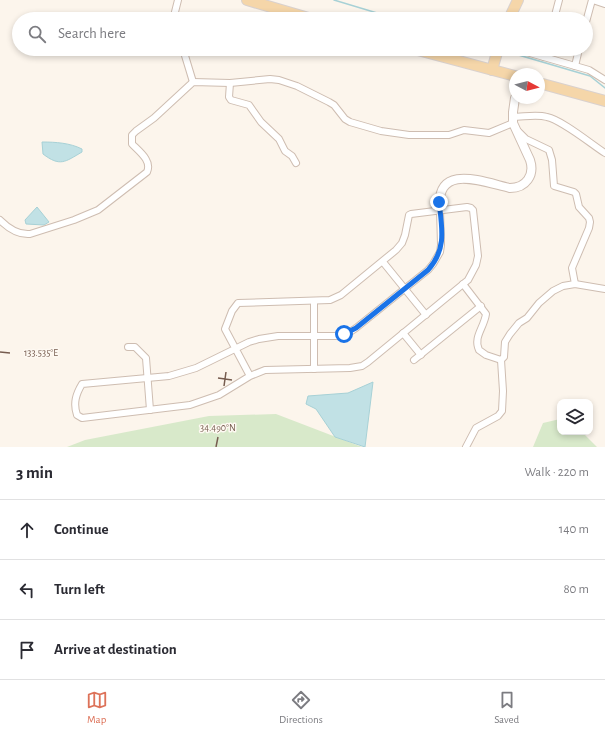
<!DOCTYPE html>
<meta charset="utf-8">
<style>
body{margin:0;font-family:"Alegreya Sans",sans-serif;background:#f7f7f7;color:#2b2b33}
.controls{position:absolute;right:12px;bottom:12px;display:grid;overflow:hidden;border-radius:8px;box-shadow:0 2px 6px #0003}
.controls button{width:36px;height:36px;display:grid;place-items:center;padding:0;border:0;border-bottom:1px solid #e1e1e2;background:#fff;color:#2b2b33;font:20px sans-serif}
.compass{position:absolute;left:509px;top:68px;width:36px;height:36px;border-radius:50%;background:#fff;box-shadow:0 2px 6px #0003;rotate:97deg}
.stop{position:absolute;width:12px;height:12px;margin:-9px;border:3px solid #1a73e8;border-radius:50%;background:#fff}
.stop.end{background:#1a73e8;border-color:#fff;box-shadow:0 1px 4px #0008}
.list{margin:0;padding:0;list-style:none}
h2{display:flex;justify-content:space-between;align-items:center;height:52px;margin:0;padding:0 16px;font-size:17px}
h2 small{font-size:13px;font-weight:400;color:#7c7c81}
.list li{display:grid;grid-template-columns:26px 1fr auto;gap:12px;align-items:center;box-sizing:border-box;height:60px;padding:0 16px;border-top:1px solid #e1e1e2}
.list b{display:block;font-size:15px;white-space:nowrap}
.list em{font-size:13px;font-style:normal;color:#7c7c81}
.icon{flex:none;width:22px;height:22px;fill:none;stroke:currentColor;stroke-width:2;stroke-linecap:round;stroke-linejoin:round}
.map{position:relative;flex:none;width:605px;height:447px;overflow:hidden}
.search{position:absolute;background:#fff;box-shadow:0 2px 6px #0003;left:12px;right:12px;top:12px;height:44px;display:flex;align-items:center;gap:10px;box-sizing:border-box;padding:0 14px;border-radius:22px;color:#7c7c81;font-size:15px}
.sheet{height:232px;background:#fff}
nav{display:flex;justify-content:space-around;align-items:center;box-sizing:border-box;height:56px;border-top:1px solid #e1e1e2;background:#fff;font-size:11px;color:#7c7c81}
nav a{display:grid;justify-items:center;gap:2px}
nav .on{color:#dd7259}
.map>svg:first-child{display:block}
</style>
<div class="map">
<svg width="605" height="447" viewBox="0 0 605 447">
<rect width="100%" height="100%" fill="#fcf5ec"/>
<!-- green -->
<g fill="#d8e9ca">
<polygon points="276,414 362,447 67,447 85,440 209,416"/>
<polygon points="560,419 560,432 582,432 597,447 533,447 543,423"/>
</g>
<!-- water -->
<g fill="#c1e1e5" stroke="#a7d1d6">
<path d="M42 142C56 142 70 143 82 149V152C65 162 60 167 43 154Z"/>
<polygon points="37,207 49,222 44,225 26,224 25,220"/>
<polygon points="373,382 365,447 335,437 316,409 306,404 308,396 348,393"/>
</g>
<g fill="none" stroke-linecap="round" stroke-linejoin="round">
<!-- stream -->
<g stroke="#a7d1d6" stroke-width="1.5">
<polyline points="334,0 397,19"/>
<polyline points="505,51 590,76 605,88"/>
</g>
<defs>
<g id="minor">
<polyline points="175,19 174,16 178,0"/>
<polyline points="554,19 559,0"/>
<polyline points="586,22 592,0"/>
<polyline points="183,49 193,82"/>
<polyline points="516,49 589,70 605,80"/>
<polyline points="544,57 546,49"/>
<polyline points="575,66 579,49"/>
<polyline points="230,83 229,97 231,100 249,105 261,122 279,139 285,151 292,156 296,163"/>
<path d="M512 117C524 117 536 114 547 117 562 120 591 144 605 153"/>
<polyline points="519,132 526,139 549,150 552,160 554,186 574,192 576,194 579,207 589,218 590,222 589,228 572,268 575,284"/>
<path d="M0 220C8 228 18 235 30 234L74 220 98 210 147 172C152 161 140 152 132 144V135L136 131 154 118 193 82 230 83 270 79 279 80 297 86 329 102 334 105 345 119 350 122 381 131 409 135H449L464 130 489 133 513 123"/>
<polyline points="383,262 426,315"/>
<path d="M463 284 486 314C484 328 473 337 479 350L486 355 501 360"/>
<polyline points="403,333 421,355"/>
<polyline points="128,347 135,347 146,358 150,410"/>
<polyline points="414,360 481,306"/>
<polyline points="314,369 314,302"/>
<path d="M250 376 225 329 232 311 238 303 330 300 341 295 396 250 402 243 405 235 409 215 411 214 467 207 471 208 473 210 478 256 476 265 468 280 368 362 362 366 350 368 265 370 250 376 219 395 190 405 82 418 77 415C73 403 76 394 82 384L169 376 196 368 249 342 259 339 278 336H336L350 332 356 328 428 270 433 264 440 252 441 245 440 210"/>
<polyline points="466,447 476,428 498,416 502,411 503,391 501,360 504,357 505,342 510,334 519,323 527,318 539,303 553,291 563,286 575,284 605,289"/>
</g>
<g id="tertiary">
<polyline points="596,0 605,3"/>
<path d="M440 210C435 162 483 182 510 188 526 188 535 175 530 160L513 123V112L515 98"/>
</g>
<g id="primary">
<polyline points="247,0 312,19"/>
<polyline points="509,19 518,0"/>
<polyline points="414,49 515,76"/>
<polyline points="492,70 498,49"/>
<polyline points="539,83 605,101"/>
</g>
</defs>
<!-- minor casing -->
<use href="#minor" stroke="#cebdb1" stroke-width="8"/>
<!-- tertiary casing -->
<use href="#tertiary" stroke="#cebdb1" stroke-width="10"/>
<!-- primary casing -->
<use href="#primary" stroke="#d9d1ce" stroke-width="12"/>
<!-- minor -->
<use href="#minor" stroke="#fff" stroke-width="6"/>
<!-- tertiary -->
<use href="#tertiary" stroke="#fff" stroke-width="8"/>
<!-- primary -->
<use href="#primary" stroke="#f5d6a9" stroke-width="10"/>
</g>
<g fill="none" stroke-linecap="round" stroke-linejoin="round">
<!-- route -->
<path stroke="#1a73e8" stroke-width="5" d="M344 334 356 328 428 270C447 249 442 228 439 202"/>
</g>
<!-- ticks -->
<path fill="none" stroke="#765c4f" stroke-width="1.5" d="M0 352 10 353M218 378 232 380M224 386 226 372M216 447 218 437"/>
<g font-size="10" text-anchor="middle" fill="#765c4f" stroke="#fef9f2" stroke-width="3" stroke-linejoin="round" paint-order="stroke">
<text x="41" y="356">133.535°E</text>
<text x="218" y="431">34.490°N</text>
</g>
</svg>
<div class="controls">
<button><svg class="icon" aria-label="layers" viewBox="0 0 24 24"><path d="M12 4l9 5-9 5-9-5zM3 14l9 5 9-5"/></svg></button>
</div>
<svg class="compass" viewBox="-18 -18 36 36"><path d="M0-13l5 13h-10z" fill="#e53935"/><path d="M0 13l5-13h-10z" fill="#7c7c81"/></svg>
<div class="stop" style="left:344px;top:334px"></div>
<div class="stop end" style="left:439px;top:202px"></div>
<div class="search"><svg class="icon" aria-label="search" viewBox="0 0 24 24"><circle cx="10" cy="10" r="6"/><path d="M15 15l6 6"/></svg>Search here</div>
</div>
<section class="sheet">
<h2>3 min<small>Walk · 220 m</small></h2>
<ul class="list">
<li><svg class="icon" aria-label="ahead" viewBox="0 0 24 24"><path d="M12 20V5M6 11l6-6 6 6"/></svg><div><b>Continue</b></div><em>140 m</em></li>
<li><svg class="icon" aria-label="left" viewBox="0 0 24 24"><path d="M17 20v-9H6M10 6l-5 5 5 5"/></svg><div><b>Turn left</b></div><em>80 m</em></li>
<li><svg class="icon" aria-label="arrive" viewBox="0 0 24 24"><path d="M6 21V4h12l-3 4 3 4H6"/></svg><div><b>Arrive at destination</b></div></li>
</ul>
</section>
<nav>
<a class="on"><svg class="icon" aria-label="map" viewBox="0 0 24 24"><path d="M3 6l6-2 6 2 6-2v14l-6 2-6-2-6 2zM9 4v14M15 6v14"/></svg>Map</a>
<a><svg class="icon" aria-label="directions" viewBox="0 0 24 24"><path d="M12 3l9 9-9 9-9-9zM9 14v-3h6M13 9l2 2-2 2"/></svg>Directions</a>
<a><svg class="icon" aria-label="saved" viewBox="0 0 24 24"><path d="M7 4h10v16l-5-4-5 4z"/></svg>Saved</a>
</nav>
